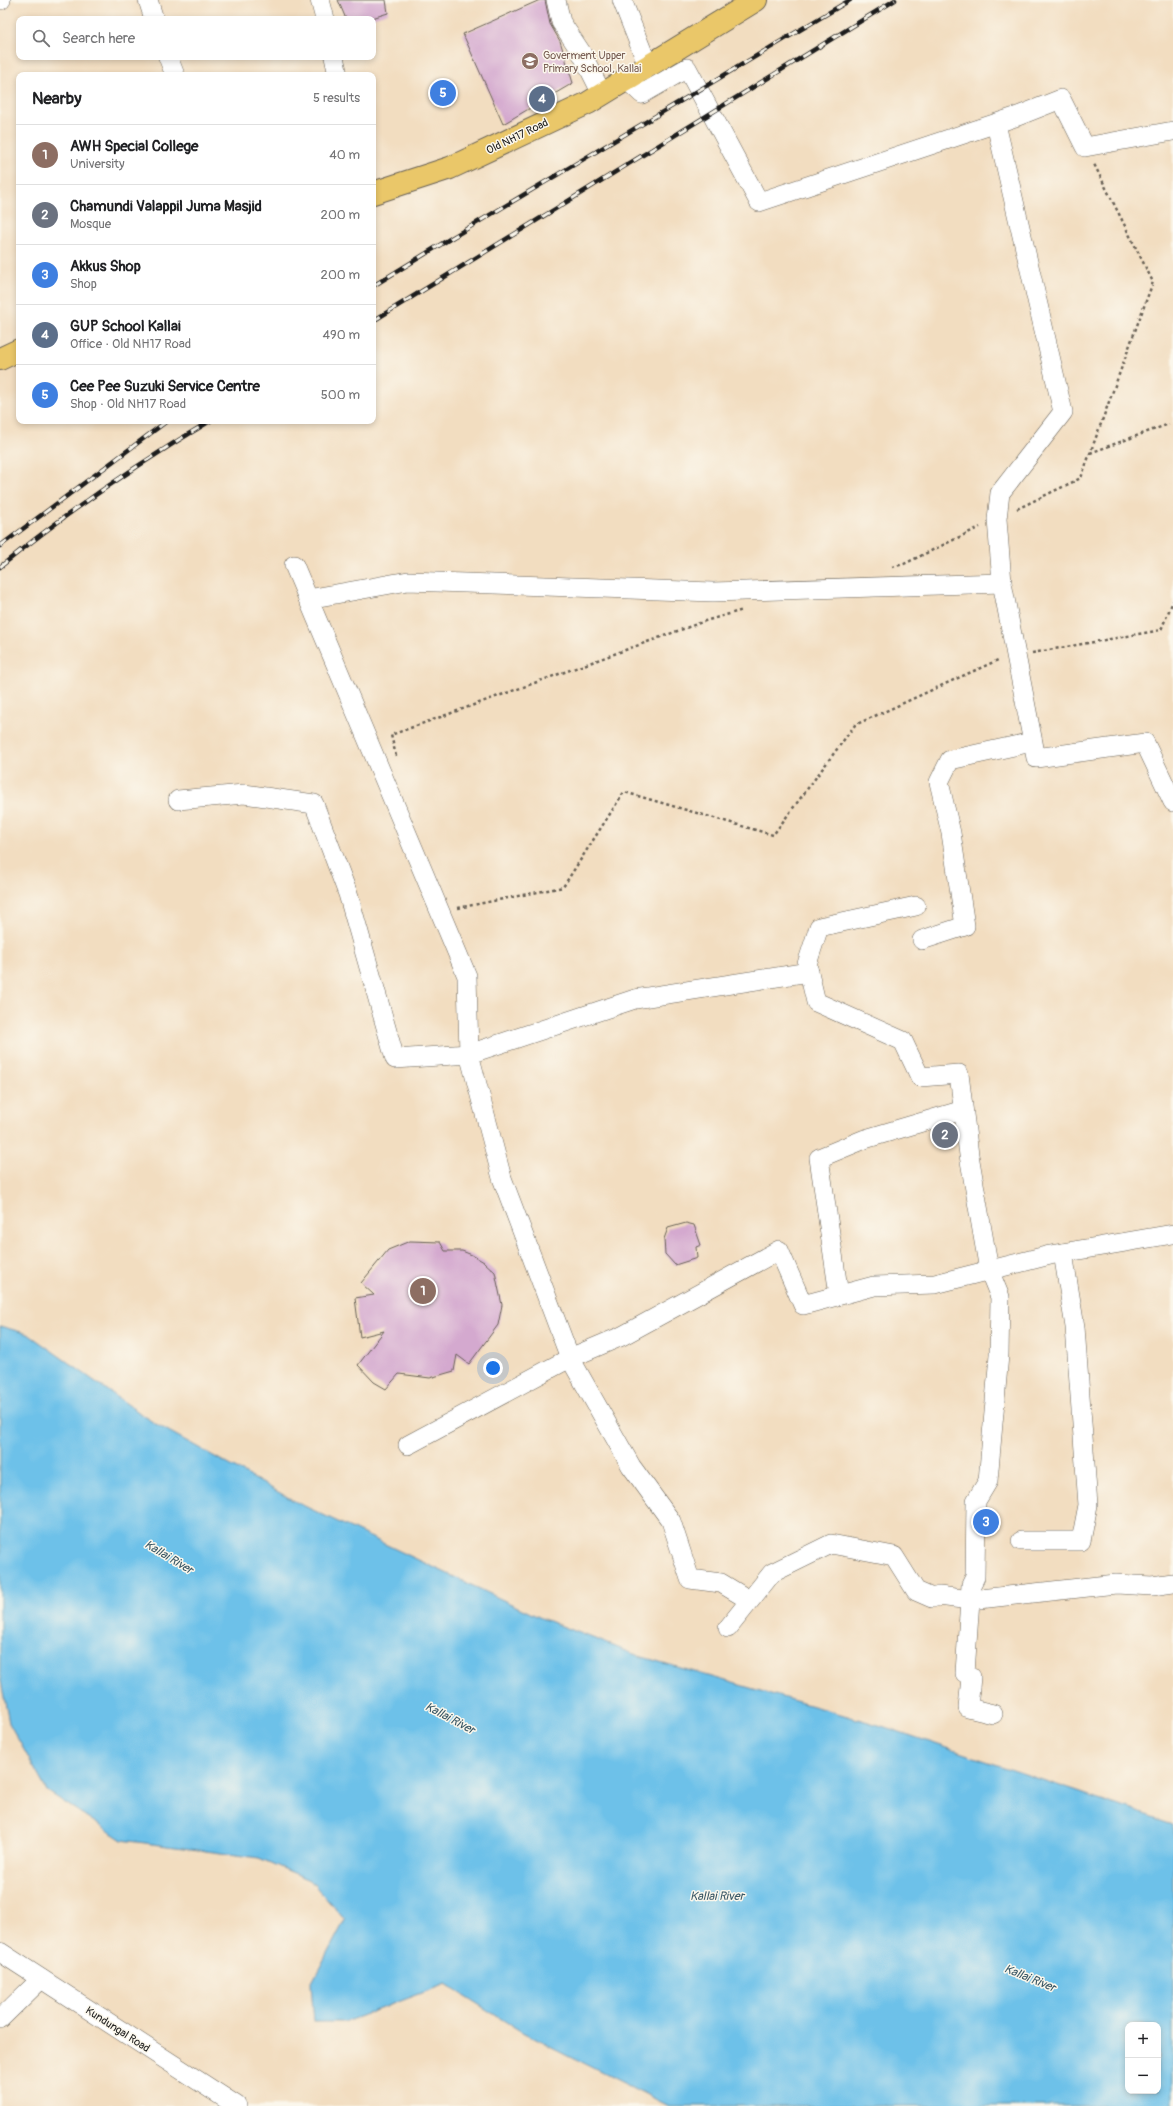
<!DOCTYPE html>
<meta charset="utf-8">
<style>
body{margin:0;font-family:Pangolin,sans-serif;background:#f6f6f6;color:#202124}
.controls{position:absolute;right:12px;bottom:12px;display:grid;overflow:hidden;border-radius:8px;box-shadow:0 2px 6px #0003}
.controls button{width:36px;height:36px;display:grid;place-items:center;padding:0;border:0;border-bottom:1px solid #e0e0e0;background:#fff;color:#202124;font:20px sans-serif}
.you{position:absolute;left:493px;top:1368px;width:14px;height:14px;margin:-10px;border:3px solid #fff;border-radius:50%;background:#1a73e8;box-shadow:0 0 0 6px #1a73e833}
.badge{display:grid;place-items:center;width:26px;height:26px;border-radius:50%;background:#111827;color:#fff;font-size:13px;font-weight:700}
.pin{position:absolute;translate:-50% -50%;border:2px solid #fff;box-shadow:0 1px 4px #0006}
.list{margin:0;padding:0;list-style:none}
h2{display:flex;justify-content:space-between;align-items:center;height:52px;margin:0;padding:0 16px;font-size:17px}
h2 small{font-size:13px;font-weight:400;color:#757577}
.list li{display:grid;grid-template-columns:26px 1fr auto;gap:12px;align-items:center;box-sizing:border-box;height:60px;padding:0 16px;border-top:1px solid #e0e0e0}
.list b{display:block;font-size:15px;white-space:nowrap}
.list p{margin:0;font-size:13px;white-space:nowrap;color:#757577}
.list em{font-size:13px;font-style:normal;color:#757577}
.icon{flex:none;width:22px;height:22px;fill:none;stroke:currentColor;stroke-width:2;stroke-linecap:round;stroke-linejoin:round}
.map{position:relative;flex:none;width:1173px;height:2106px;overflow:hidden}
.search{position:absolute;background:#fff;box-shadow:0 2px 6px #0003;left:16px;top:16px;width:360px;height:44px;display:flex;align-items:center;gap:10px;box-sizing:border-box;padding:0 14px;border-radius:8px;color:#757577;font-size:15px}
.panel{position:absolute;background:#fff;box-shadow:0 2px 6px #0003;left:16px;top:72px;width:360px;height:352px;border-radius:8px}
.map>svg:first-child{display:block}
</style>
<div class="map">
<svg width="1173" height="2106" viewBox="0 0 1173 2106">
<rect width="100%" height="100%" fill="#fbf7ec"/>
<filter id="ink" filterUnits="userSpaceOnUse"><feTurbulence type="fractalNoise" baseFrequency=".025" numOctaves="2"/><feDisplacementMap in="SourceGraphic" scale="8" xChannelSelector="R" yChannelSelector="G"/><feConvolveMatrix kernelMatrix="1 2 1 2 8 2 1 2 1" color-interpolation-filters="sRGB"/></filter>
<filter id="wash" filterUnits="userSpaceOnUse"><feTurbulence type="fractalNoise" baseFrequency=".012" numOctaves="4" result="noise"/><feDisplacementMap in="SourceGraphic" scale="16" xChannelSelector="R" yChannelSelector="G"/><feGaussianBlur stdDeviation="0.9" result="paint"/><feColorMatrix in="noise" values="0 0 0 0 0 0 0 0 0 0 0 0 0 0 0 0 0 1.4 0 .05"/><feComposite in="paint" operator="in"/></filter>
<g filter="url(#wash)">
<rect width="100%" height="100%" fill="#f2ddc0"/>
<!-- water -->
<path fill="#6dc1e9" stroke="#446e82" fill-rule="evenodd" d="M0 1326 28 1334 154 1423 298 1503 541 1618 639 1656 882 1726 1173 1824V2106H669L522 2032 446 1984 345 2022H314L311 1984 345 1920 310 1880 259 1858 122 1840 47 1791 9 1723 0 1676ZM1128 2025H1158V2091H1128Z"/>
<g id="blocks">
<!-- building -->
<g fill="#d4a9cf">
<polygon points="338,0 386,0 388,13 369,19 346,19"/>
<polygon points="540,0 545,0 550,24 560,41 573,83 503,124 463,34"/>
<polygon points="686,1223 694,1225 701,1245 696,1247 697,1258 675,1265 665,1254 664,1239 668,1228"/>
<polygon points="410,1241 440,1242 445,1251 462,1251 472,1255 484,1262 495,1272 502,1305 498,1325 469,1364 457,1355 454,1371 430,1378 399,1374 386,1389 374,1382 358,1365 384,1331 360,1337 355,1298 374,1295 361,1283 388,1250"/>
</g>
</g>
</g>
<g filter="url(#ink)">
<use href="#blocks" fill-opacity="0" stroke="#676055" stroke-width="1"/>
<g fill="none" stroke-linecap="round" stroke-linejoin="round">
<defs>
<g id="minor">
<polyline points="0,0 1,0"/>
<polyline points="148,0 154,19"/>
<polyline points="320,0 325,19"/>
<polyline points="556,0 561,22 581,52 602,94"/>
<polyline points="622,0 648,66"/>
<polyline points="168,57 175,75"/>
<polyline points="334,57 338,75"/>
<polyline points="626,79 642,94 687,68 759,202 1018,116 1061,99 1085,147 1173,131"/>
<polyline points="996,124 1063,412 1000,493 997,519 1002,583 1036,758 1145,743 1173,802"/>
<polyline points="294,565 467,976 469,1054 635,999 809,972"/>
<polyline points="308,599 408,581 713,592 1002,583"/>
<polyline points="178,800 244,794 314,804 348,894 395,1059 469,1054 502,1178 570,1358 622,1336 779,1250 803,1305 874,1286 935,1284 1050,1255 1173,1234"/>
<polyline points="916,906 819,927 807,964 816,1002 903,1041 920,1077 959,1074 969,1155 989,1270 1000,1297 999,1355 988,1481 976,1501 975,1577 971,1585 965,1673 971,1677 968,1708 993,1714"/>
<polyline points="922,940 965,926 951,833 939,782 950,760 1032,742"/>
<polyline points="839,1295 819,1158 865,1139 963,1110"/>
<polyline points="408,1445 570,1358 631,1466 671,1521 690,1579 721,1583 749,1600"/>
<polyline points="1021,1541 1081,1541 1088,1505 1075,1327 1063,1253"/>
<polyline points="728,1628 772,1573 831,1544 894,1556 916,1591 932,1598 939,1596 970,1600 1116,1584 1152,1586 1173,1583"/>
<polyline points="0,1952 237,2106"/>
<polyline points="0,2019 41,1979"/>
</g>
<g id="primary">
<polyline points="373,193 450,168 588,103 756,0"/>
<polyline points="0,359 19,350"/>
</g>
</defs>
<!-- minor casing -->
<use href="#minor" stroke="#676055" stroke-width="20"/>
<!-- primary casing -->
<use href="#primary" stroke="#676055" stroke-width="24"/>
<!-- path -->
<g stroke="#676055" stroke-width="2.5" stroke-dasharray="3 3" stroke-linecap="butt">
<polyline points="1090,453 1169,424"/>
<polyline points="1017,509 1081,478 1153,282 1094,164"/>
<polyline points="892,567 904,564 980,527"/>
<polyline points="1032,653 1161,630 1173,601"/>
<polyline points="396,756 391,735 705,621 743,610"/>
<polyline points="458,908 563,887 624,792 773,835 855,725 1000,659"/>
</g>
<!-- minor -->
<use href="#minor" stroke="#fff" stroke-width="19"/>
<!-- primary -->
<use href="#primary" stroke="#eac769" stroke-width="22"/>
<defs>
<g id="rail">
<polyline points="373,286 448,240 850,0"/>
<polyline points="373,321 895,0"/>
<polyline points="0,546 167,421"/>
<path d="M0 567C66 513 136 465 210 421"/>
</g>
</defs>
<!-- rail casing -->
<use href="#rail" stroke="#1c1c1c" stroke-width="4.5"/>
<!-- rail -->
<use href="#rail" stroke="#fbf7ec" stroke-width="3" stroke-dasharray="9" stroke-linecap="butt"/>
</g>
</g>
<!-- icons -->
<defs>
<symbol id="school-disc" viewBox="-11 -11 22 22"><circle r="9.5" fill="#8d6e63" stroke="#fbf7ec"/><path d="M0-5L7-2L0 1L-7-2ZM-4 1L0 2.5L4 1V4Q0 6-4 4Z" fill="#fff"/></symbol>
</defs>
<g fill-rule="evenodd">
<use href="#school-disc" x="520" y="51" width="20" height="20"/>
</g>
<g text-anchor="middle" stroke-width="3" stroke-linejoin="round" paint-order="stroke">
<!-- education labels -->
<g font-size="11" fill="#785e54" stroke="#fbf7ec" text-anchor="start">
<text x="543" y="59">Goverment Upper<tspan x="543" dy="13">Primary School, Kallai</tspan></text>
</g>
<!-- street labels -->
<g font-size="11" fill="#1c1c1c" stroke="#fbf7ec">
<text transform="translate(517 136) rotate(-26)" y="4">Old NH17 Road</text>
<text transform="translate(118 2029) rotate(33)" y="4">Kundungal Road</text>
</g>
<!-- water labels -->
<g font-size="12" font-style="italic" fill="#385664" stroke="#fbf7ec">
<text transform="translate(169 1557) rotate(31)" y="4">Kallai River</text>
<text transform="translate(450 1718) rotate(28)" y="4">Kallai River</text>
<text x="717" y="1900">Kallai River</text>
<text transform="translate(1030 1978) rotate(22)" y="4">Kallai River</text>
</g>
</g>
</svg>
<div class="controls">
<button>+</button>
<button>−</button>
</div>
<div class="you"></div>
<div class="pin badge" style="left:423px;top:1291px;background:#8d6e63">1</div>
<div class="pin badge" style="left:945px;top:1135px;background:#6b7280">2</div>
<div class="pin badge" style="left:986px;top:1522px;background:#3f7fe0">3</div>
<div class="pin badge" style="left:542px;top:99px;background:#5c6f8a">4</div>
<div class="pin badge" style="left:443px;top:93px;background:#3f7fe0">5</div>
<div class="search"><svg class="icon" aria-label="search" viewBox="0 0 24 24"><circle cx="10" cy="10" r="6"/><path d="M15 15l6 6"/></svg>Search here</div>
<section class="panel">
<h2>Nearby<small>5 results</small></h2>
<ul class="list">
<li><span class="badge" style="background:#8d6e63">1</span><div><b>AWH Special College</b><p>University</p></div><em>40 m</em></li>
<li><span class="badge" style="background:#6b7280">2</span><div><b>Chamundi Valappil Juma Masjid</b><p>Mosque</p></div><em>200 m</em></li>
<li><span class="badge" style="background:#3f7fe0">3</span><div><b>Akkus Shop</b><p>Shop</p></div><em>200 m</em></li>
<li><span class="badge" style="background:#5c6f8a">4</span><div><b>GUP School Kallai</b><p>Office · Old NH17 Road</p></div><em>490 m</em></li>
<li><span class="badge" style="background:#3f7fe0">5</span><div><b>Cee Pee Suzuki Service Centre</b><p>Shop · Old NH17 Road</p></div><em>500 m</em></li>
</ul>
</section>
</div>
